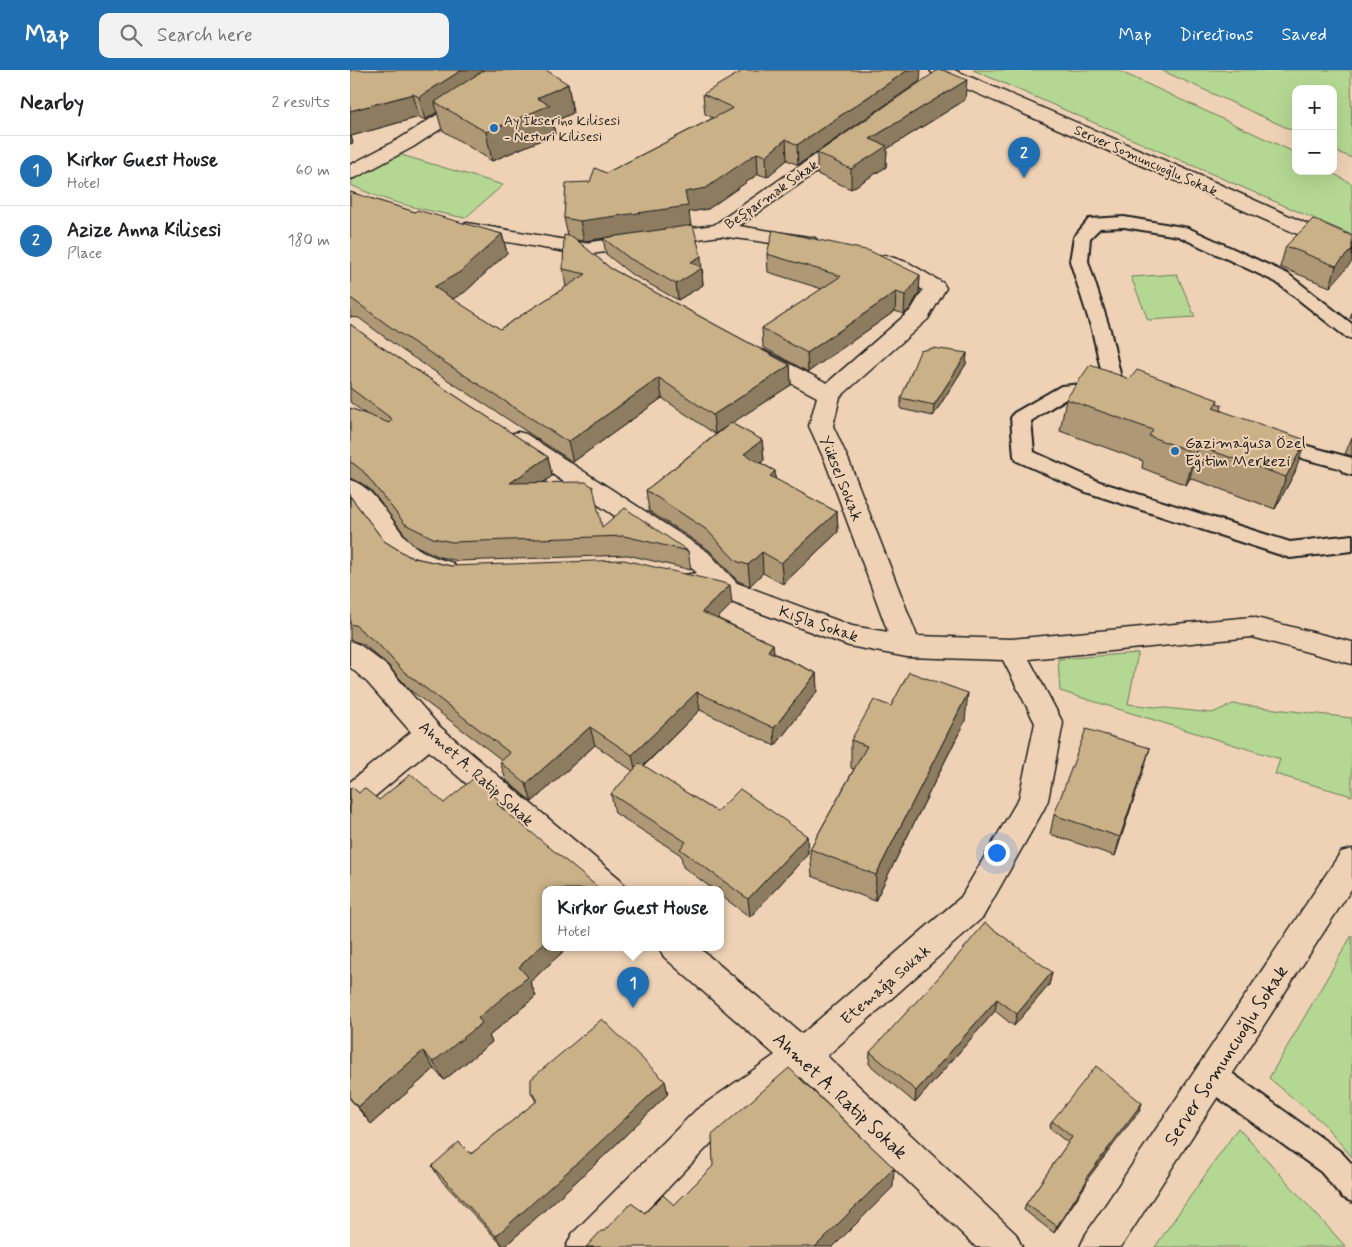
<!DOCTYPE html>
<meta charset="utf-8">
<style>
body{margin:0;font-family:Mynerve,sans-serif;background:#f2f2f2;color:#202124}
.controls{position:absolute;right:15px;top:15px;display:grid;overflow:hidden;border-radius:10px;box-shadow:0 5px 20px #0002}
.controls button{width:45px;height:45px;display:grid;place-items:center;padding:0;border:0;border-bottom:1px solid #e0e0e0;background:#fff;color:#202124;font:25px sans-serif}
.you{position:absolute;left:646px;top:782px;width:18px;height:18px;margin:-12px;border:4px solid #fff;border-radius:50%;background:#1a73e8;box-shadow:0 0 0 8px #1a73e833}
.badge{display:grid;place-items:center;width:32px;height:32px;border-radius:50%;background:#1f6fb2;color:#fff;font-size:16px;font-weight:700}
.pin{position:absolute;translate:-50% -41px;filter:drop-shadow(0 1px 2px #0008)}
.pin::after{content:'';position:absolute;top:26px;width:18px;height:15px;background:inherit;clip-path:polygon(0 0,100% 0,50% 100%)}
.popup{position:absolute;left:192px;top:816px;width:182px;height:65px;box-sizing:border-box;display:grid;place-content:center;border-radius:10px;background:#fff;filter:drop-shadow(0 1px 4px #0005);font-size:16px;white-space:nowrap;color:#757577}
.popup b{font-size:19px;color:#202124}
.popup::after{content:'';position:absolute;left:50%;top:100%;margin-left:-10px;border:10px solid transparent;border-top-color:#fff}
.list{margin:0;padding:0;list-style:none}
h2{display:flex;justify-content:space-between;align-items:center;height:65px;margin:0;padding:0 20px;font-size:21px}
h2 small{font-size:16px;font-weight:400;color:#757577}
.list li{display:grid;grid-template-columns:32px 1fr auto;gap:15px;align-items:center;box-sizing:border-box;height:70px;padding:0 20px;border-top:1px solid #e0e0e0}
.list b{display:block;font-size:19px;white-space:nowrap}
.list p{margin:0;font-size:16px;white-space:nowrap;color:#757577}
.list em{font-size:16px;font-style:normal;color:#757577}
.icon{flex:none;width:28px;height:28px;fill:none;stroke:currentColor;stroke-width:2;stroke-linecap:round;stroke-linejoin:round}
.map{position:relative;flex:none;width:1002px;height:1177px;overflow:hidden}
header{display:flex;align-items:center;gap:30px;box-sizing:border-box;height:70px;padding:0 25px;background:#1f6fb2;color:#fff}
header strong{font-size:24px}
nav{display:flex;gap:28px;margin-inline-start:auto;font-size:18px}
.search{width:350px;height:45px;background:#f2f2f2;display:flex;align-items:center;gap:12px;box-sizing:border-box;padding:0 18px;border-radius:10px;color:#757577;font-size:19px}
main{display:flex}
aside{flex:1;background:#fff}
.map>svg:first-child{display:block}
</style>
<header>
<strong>Map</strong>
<div class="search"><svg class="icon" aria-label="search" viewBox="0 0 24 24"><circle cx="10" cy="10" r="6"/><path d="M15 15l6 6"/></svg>Search here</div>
<nav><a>Map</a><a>Directions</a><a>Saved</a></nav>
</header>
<main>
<aside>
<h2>Nearby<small>2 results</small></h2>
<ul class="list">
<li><span class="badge">1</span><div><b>Kirkor Guest House</b><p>Hotel</p></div><em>60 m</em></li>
<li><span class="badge">2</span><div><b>Azize Anna Kilisesi</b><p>Place</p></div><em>180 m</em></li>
</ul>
</aside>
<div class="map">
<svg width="1002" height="1177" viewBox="0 0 1002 1177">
<rect width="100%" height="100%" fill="#efd2b5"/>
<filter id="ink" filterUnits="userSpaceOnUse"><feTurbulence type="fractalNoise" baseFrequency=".02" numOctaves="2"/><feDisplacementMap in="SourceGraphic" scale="10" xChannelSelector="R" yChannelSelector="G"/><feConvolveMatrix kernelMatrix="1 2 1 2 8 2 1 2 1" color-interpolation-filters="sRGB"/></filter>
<g filter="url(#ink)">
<!-- green -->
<g fill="#b4d893" stroke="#687a58">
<polygon points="623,0 767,0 946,83 946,101 979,101 1002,114 1002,165"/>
<polygon points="811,0 1001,0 1002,88 983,80 983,19 946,19 946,62"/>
<path d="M48 84 153 115 115 148C75 140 37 133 1 115L3 107Z"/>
<polygon points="827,204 845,247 798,250 781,207"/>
<polygon points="788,583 778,634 862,643 883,634 1002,648 1002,726 925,704 930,689 710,621 708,589"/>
<polygon points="1002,865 1002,1087 973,1053 919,1008"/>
<polygon points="888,1058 996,1177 805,1177"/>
</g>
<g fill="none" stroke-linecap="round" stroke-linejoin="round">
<defs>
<g id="lane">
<path d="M774 147 838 158 938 204 1002 254V269L996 267 926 212 828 166 774 157 750 158 740 168 738 191 760 260 773 317 771 321C756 325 734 321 721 327 707 332 694 343 681 351L684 382 750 412 940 472 1002 465V481L940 488 736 422 667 391 664 386 661 348 664 343 711 316 754 312 742 260 720 191 724 167 739 149Z"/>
<polygon points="924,367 1002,388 1002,405 995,403 989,398 917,379 914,374 917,369"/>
<polygon points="862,992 872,996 991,1082 1002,1094 1002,1132 992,1127 971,1102 852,1016 848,1006 852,996"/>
</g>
<g id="street">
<polygon points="157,0 178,0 175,4 63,77 7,107 0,109 0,95 49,69"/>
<polygon points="497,66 504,68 506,72 504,76 389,156 465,168 468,172 465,176 458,178 370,166 234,185 117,165 110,163 107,159 110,155 117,153 234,173 364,155 490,68"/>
<polygon points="535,185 559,193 593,213 596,218 578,249 490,327 483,356 499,391 567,566 661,569 902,547 1002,572 1002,594 902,567 679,589 713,653 698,730 694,739 633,847 477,986 666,1164 672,1177 626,1177 450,1007 370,1064 261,1177 216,1177 222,1164 346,1040 425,985 314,887 309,877 348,877 452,964 611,827 669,728 685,653 653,590 557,587 499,576 373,529 334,519 330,512 334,505 347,503 340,496 160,376 156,370 160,364 168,362 176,364 358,482 387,513 502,556 538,562 475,391 459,356 467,327 399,291 396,286 399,281 407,279 415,281 477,313 561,240 573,220 545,201 528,195 525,191 528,187"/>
<path d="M0 410C27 418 40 452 59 471 71 483 86 488 103 493L107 500 103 507 94 510 67 502 52 494 41 484 0 433Z"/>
<polygon points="0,571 10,575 37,596 89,656 270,809 275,819 237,819 79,681 11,738 0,742 0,712 61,662 17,612 0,597"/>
</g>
<g id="secondary">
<polygon points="580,0 604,0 853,107 1002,174 1002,188 583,4"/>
<polygon points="1002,779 1002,818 771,1177 730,1177 736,1164 991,782"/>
</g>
</defs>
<!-- lane casing -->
<use href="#lane" stroke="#1c1c1c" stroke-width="4"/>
<!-- street casing -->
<use href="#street" stroke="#1c1c1c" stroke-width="3"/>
<!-- secondary casing -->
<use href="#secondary" stroke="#1c1c1c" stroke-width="3"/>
<!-- lane -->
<use href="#lane" fill="#efd2b5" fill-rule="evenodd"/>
<!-- street -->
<use href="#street" fill="#efd2b5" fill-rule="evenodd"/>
<!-- secondary -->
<use href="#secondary" fill="#efd2b5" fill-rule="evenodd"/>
</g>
<!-- wall -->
<g fill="#ae9875" stroke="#1c1c1c">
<polygon points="0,0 218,14 223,43 203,52 205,64 142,91 92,60 87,42 75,50 69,47 1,66 3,73 0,74"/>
<polygon points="570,11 448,95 437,90 417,107 408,104 358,139 339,142 340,156 353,203 352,203 353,215 328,230 281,204 256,184 253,168 234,171 226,170 260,198 440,295 441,315 381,353 412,370 414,390 411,393 425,401 425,409 487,442 488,462 433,514 413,503 400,516 388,511 359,480 299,441 296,420 375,357 365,364 312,328 223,392 52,280 9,248 0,247 0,122 65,142 152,164 157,183 115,222 102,229 150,259 216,217 213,199 218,166 214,148 240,112 256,103 363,48 355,44 353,24"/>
<polygon points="615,30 537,79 536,97 501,119 467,104 467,83"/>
<polygon points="1002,166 980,217 930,197 936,176"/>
<polygon points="417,184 570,205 569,223 560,239 554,244 545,241 458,302 413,277 412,258 472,219 418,202"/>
<polygon points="1002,241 1002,249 1000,248"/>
<polygon points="0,254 27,274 198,387 202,406 193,413 252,457 338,481 341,500 278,485 108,491 90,487 62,474 21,420 11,413 0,408 0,338 16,344 0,332"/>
<polygon points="617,283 616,294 583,346 551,339 551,328"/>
<polygon points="780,309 868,330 867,333 872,335 871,340 945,402 925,439 840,408 836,415 792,398 793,391 710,361 716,329"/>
<polygon points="1002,367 1002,386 995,384"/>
<polygon points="0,426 34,471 60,487 101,496 382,534 367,548 423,574 424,583 466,603 467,621 425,676 350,640 294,696 367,742 457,766 458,784 400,847 370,825 370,819 363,819 333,797 331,785 265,743 261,724 283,701 245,675 182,732 156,710 150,692 152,690 60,620 38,595 13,574 0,570"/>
<polygon points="541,636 615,651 525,831 462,806 460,779 504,699 501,698 501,670"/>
<polygon points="800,678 765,786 700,764 704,745"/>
<polygon points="0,718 9,723 29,730 94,733 151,732 153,739 196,819 196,877 218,877 180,912 186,926 139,966 142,972 94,1010 84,999 21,1054 0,1029"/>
<polygon points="702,902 699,915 664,956 645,941 565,1033 519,994 520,982"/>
<polygon points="315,1011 318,1024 252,1088 154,1177 90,1109 82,1096 121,1084 186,1032 181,1022"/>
<polygon points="792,1033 789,1041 737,1109 738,1109 735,1116 704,1163 674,1140 676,1134 718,1073 699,1058 702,1051"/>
</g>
<!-- shaded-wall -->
<g fill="#8d7c5f" stroke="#1c1c1c">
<polygon points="112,0 154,0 85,32 87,42 75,50 69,27"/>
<polygon points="558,0 571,0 570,11 448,95 447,75"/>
<polygon points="617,10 615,30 537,79 536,97 501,119 501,99 520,69"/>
<polygon points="218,14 223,43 203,52 205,64 142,91 136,62 187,28"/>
<polygon points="63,24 69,47 1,66 3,73 0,74 0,41"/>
<polygon points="436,69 437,90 417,107 416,86"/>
<polygon points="407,83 408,104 358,139 339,142 341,156 234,171 230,151 335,122"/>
<polygon points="152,164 157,183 115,222 89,237 84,217"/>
<polygon points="1002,179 1002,192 980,217 986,196"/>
<polygon points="351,186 353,215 328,230 326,214 341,192"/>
<polygon points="570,205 569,223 560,239 554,244 555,225"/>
<polygon points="546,222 545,241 458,302 457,283"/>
<polygon points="617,283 616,294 583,346 584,335"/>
<polygon points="440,295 441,315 365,364 363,345"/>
<polygon points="309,308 312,328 223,392 218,372"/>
<polygon points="412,370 414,390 396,405 394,384"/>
<polygon points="956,370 945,402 925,439 936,407"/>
<polygon points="848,376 840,408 836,415 845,383"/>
<polygon points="198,387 202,406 165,433 160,413"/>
<polygon points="425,401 426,421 420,406"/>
<polygon points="487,442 488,462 433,514 431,493"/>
<polygon points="412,482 413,503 400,516 398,495"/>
<polygon points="380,515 382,534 355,561 352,542"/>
<polygon points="423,574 425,592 418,581"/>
<polygon points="466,603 467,621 425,676 424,658"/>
<polygon points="347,622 350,640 286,703 282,685"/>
<polygon points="618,623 615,651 525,831 526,805"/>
<polygon points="240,657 245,675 182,732 176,714"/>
<polygon points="800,678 794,698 765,786 770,767"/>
<polygon points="151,732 158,753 147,734"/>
<polygon points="457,766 458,784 400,847 398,829"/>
<polygon points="196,871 196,877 218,877 180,912 186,926 139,966 142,972 94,1010 83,992 128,948 169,897"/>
<polygon points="702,902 699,915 664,956 667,944"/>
<polygon points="647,929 645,941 565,1033 566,1021"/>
<polygon points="73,981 84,999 21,1054 8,1037"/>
<polygon points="315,1011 318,1024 252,1088 154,1177 146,1166"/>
<polygon points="792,1033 789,1041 733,1115 736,1108"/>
<polygon points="544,1098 543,1117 483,1177 465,1177"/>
<polygon points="738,1109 735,1116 704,1163 707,1156"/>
</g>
<!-- building -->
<g fill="#cab188" stroke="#1c1c1c">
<polygon points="0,0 112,0 69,27 63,24 0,41"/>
<polygon points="134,0 196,0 218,14 187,28 200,35 136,62 85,32"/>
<polygon points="394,0 558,0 447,75 436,69 416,86 407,83 356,118 335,122 338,136 230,151 214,148 216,113 240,112 245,98 256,103 383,38 353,24"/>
<polygon points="588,0 593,0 617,10 520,69 537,76 501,99 467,83"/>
<polygon points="0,122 65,142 67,140 152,164 110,202 84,217 150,259 236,204 213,199 214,165 223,167 260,198 440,295 363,345 309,308 218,372 46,261 2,229 0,229"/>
<polygon points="963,149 1002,166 1002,179 986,196 936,176"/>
<polygon points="343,155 351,186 341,192 352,198 326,214 279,188 253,168"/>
<polygon points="423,160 520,181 570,205 560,220 555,225 546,222 457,283 412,258 491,206 417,184"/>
<polygon points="0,254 27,274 198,387 160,413 236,412 243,417 252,457 275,438 338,481 274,466 102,472 83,468 55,454 13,401 4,394 0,392 0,338 39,353 42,349 0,318"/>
<polygon points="583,278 617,283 584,335 551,328 570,281"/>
<polygon points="740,295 780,309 787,300 868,330 863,338 956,370 936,407 848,376 845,383 799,366 803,360 716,329"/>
<polygon points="381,353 412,370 394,384 425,401 420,406 487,442 431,493 412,482 398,495 386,491 357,460 296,420"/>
<polygon points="0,426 34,471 60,487 101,496 274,490 370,512 380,515 352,542 423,574 418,581 466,603 424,658 347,622 282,685 240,657 176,714 150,692 160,683 53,601 30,576 5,555 0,554"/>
<polygon points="559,602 618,623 526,805 460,779 517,676 501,670 524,630 541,636"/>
<polygon points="736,659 800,678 770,767 704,745"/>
<polygon points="290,693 367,742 390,719 457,766 398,829 330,779 336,772 261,724"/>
<polygon points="61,704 94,733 124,708 151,732 147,734 250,819 196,819 196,871 169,897 178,907 128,948 132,953 83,992 73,981 8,1037 0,1028 0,718 2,717 9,723 14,718 29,730"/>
<polygon points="635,853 702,902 667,944 647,929 566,1021 520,982 600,895"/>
<polygon points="252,949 315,1011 246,1076 146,1166 82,1096 109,1072 121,1084 188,1030 181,1022 181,1009"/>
<polygon points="746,996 792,1033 736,1108 738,1109 707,1156 676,1134 722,1067 702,1051"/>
<polygon points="439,998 544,1098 465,1177 236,1177 251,1161 254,1161 281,1133 295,1143 313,1125 324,1135 363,1096 362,1065"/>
</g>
</g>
<!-- markers -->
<g fill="#1f6fb2" stroke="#efd2b5" stroke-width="2">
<circle cx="144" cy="58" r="5"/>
<circle cx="825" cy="381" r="5"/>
</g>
<g text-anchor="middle" stroke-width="4" stroke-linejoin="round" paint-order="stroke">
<!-- far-poi labels -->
<g font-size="14" fill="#1c1c1c" stroke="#efd2b5" text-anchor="start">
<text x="154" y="55">Ay İkserino Kilisesi<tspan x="154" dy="16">- Nesturi Kilisesi</tspan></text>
</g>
<!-- far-street labels -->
<g font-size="14" fill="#1c1c1c" stroke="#efd2b5">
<text transform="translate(796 90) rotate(24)" y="5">Server Somuncuoğlu Sokak</text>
<text transform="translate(421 124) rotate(-35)" y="5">Beşparmak Sokak</text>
</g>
<!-- poi labels -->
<g font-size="16" fill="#1c1c1c" stroke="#efd2b5" text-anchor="start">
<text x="835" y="378">Gazimağusa Özel<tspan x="835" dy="18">Eğitim Merkezi</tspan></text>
</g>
<!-- street labels -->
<g font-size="16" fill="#1c1c1c" stroke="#efd2b5">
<text transform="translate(492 408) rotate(68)" y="6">Yüksel Sokak</text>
<text transform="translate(469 553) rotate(19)" y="6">Kışla Sokak</text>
<text transform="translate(127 703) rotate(42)" y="6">Ahmet A. Ratip Sokak</text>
<text transform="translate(535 914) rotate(-41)" y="6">Etemağa Sokak</text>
</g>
<!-- near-street labels -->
<g font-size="19" fill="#1c1c1c" stroke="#efd2b5">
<text transform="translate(875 985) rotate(-57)" y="7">Server Somuncuoğlu Sokak</text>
<text transform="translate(491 1025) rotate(43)" y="7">Ahmet A. Ratip Sokak</text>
</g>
</g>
</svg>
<div class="controls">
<button>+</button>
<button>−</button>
</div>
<div class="you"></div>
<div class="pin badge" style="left:283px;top:938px">1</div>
<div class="popup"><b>Kirkor Guest House</b>Hotel</div>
<div class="pin badge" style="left:674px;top:108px">2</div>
</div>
</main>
